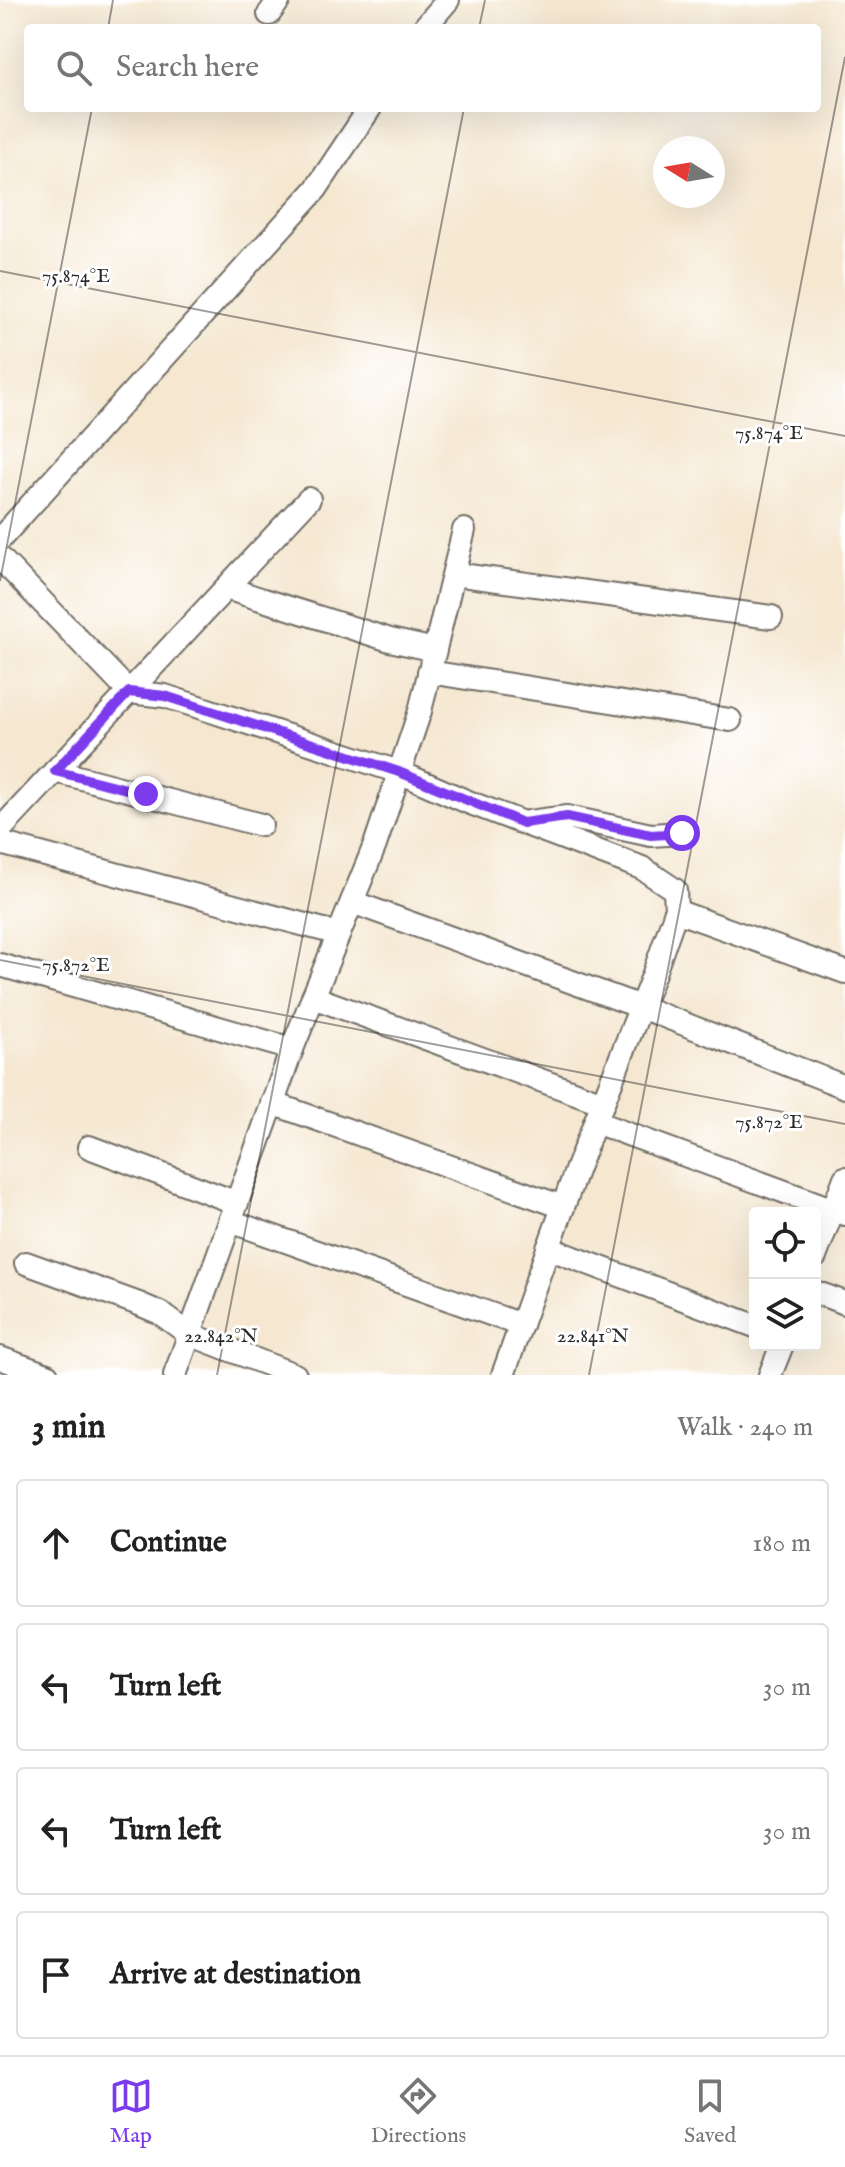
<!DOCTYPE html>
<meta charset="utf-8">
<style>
body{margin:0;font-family:"IM FELL English",serif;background:#f2f2f2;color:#222}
.controls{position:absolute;right:24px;bottom:24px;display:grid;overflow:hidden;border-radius:8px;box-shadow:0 8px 32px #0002}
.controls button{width:72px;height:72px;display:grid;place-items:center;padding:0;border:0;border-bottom:2px solid #e0e0e0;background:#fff;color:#222;font:40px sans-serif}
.compass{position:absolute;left:653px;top:136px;width:72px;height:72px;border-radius:50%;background:#fff;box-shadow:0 8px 32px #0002;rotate:281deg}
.stop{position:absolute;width:24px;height:24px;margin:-18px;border:6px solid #7c3aed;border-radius:50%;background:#fff}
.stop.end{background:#7c3aed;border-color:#fff;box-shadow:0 2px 8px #0008}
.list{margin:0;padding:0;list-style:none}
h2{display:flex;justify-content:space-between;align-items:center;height:104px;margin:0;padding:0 32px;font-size:34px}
h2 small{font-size:26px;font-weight:400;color:#767676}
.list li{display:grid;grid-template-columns:52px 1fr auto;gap:24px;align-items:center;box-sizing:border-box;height:128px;margin:0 16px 16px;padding:0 16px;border:2px solid #e0e0e0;border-radius:8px}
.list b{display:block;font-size:30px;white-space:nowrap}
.list em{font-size:26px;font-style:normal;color:#767676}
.icon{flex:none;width:44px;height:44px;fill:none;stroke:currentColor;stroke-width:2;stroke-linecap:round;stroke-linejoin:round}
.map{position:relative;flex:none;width:845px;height:1375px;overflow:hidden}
.search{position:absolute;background:#fff;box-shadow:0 8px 32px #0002;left:24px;right:24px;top:24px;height:88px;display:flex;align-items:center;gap:20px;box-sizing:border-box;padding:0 28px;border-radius:8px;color:#767676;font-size:30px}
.sheet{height:680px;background:#fff}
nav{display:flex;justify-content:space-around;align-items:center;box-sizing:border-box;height:112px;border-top:2px solid #e0e0e0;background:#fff;font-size:22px;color:#767676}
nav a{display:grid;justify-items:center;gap:4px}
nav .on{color:#7c3aed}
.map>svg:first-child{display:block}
</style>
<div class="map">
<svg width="845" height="1375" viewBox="0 0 845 1375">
<rect width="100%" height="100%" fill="#fff"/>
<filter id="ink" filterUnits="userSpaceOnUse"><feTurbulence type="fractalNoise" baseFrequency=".0125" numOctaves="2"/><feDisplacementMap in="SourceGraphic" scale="16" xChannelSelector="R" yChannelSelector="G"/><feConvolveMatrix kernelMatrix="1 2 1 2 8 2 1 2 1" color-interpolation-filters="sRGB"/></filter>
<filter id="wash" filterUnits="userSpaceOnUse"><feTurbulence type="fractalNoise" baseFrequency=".006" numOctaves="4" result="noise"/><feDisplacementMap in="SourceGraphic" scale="32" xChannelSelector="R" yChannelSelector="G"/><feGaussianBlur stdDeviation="1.8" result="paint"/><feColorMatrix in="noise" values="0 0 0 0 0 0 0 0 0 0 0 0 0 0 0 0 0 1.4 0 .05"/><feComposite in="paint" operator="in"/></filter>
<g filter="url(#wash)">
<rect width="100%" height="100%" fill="#f5e7d0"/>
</g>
<g filter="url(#ink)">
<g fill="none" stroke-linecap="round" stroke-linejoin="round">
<defs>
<g id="minor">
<polyline points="269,14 279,0"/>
<polyline points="424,28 448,0"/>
<polyline points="0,539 316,189 370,108"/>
<polyline points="0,558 129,692 165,696 399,772 468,802 642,868 675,890 676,911 653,976 577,1168 503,1375"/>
<polyline points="454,574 771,617"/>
<polyline points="226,588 390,640 435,650"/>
<polyline points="429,672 730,720"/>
<polyline points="55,771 261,825"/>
<polyline points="529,822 567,817 651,835 682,833"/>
<polyline points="0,830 309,499"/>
<polyline points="0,843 339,934"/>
<polyline points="352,902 641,1007 845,1087"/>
<polyline points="676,911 845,972"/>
<polyline points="0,965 292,1049 175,1375"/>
<polyline points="313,997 603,1103"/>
<polyline points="292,1049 375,845 420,711 464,530"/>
<polyline points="272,1103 563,1207"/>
<polyline points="595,1122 845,1214"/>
<polyline points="89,1147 237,1203"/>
<polyline points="230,1221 521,1325"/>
<polyline points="548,1248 755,1326"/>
<polyline points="815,1257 845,1178"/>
<polyline points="26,1263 139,1304 160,1313 189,1334 295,1375"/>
<polyline points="815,1292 845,1303"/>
<polyline points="0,1358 47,1375"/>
<polyline points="770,1375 782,1345"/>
</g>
</defs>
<!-- minor casing -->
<use href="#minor" stroke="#726d65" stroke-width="26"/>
<!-- minor -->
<use href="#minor" stroke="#fff" stroke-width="22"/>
</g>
</g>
<g fill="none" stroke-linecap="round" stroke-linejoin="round" filter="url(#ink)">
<!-- route -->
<polyline stroke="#7c3aed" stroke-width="10" points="146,794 55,771 129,692 165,696 399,772 523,823 567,817 651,835 682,833"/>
</g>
<!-- ticks -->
<path fill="none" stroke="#2b2b2b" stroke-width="2" stroke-opacity="0.45" d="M108 28 113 0M479 28 485 0M0 271 845 436M0 581 92 108M0 960 845 1124M217 1375 464 108M589 1375 845 57"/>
<g font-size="20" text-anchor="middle" fill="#2b2b2b" stroke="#fff" stroke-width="6" stroke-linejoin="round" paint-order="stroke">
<text x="76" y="282">75.874°E</text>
<text x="769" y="439">75.874°E</text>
<text x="76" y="971">75.872°E</text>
<text x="769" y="1128">75.872°E</text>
<text x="221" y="1342">22.842°N</text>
<text x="593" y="1342">22.841°N</text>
</g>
</svg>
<div class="controls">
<button><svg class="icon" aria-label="locate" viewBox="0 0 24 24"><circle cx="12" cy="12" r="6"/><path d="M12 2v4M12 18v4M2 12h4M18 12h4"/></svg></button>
<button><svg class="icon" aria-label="layers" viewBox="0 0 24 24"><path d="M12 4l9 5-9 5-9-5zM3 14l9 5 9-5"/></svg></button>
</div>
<svg class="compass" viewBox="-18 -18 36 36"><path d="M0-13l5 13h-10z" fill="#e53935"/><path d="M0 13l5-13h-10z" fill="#767676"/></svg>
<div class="stop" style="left:682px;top:833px"></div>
<div class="stop end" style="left:146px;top:794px"></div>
<div class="search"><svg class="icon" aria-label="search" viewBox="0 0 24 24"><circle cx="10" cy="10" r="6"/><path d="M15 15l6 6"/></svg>Search here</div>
</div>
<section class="sheet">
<h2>3 min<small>Walk · 240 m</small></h2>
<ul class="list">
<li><svg class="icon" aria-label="ahead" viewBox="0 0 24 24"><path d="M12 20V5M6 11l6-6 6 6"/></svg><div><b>Continue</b></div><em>180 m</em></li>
<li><svg class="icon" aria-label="left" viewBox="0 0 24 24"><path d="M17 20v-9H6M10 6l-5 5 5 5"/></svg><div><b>Turn left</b></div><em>30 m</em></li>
<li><svg class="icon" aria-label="left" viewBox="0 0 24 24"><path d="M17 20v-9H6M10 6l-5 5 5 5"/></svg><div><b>Turn left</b></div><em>30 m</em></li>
<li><svg class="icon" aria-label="arrive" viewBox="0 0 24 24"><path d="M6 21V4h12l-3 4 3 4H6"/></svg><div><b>Arrive at destination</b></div></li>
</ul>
</section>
<nav>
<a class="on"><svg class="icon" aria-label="map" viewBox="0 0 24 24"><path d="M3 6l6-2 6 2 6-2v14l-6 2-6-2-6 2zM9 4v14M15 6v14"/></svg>Map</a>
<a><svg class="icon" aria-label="directions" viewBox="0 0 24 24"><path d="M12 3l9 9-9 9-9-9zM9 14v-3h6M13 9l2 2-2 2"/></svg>Directions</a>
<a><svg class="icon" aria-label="saved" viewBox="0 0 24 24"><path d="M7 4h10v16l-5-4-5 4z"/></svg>Saved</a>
</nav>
